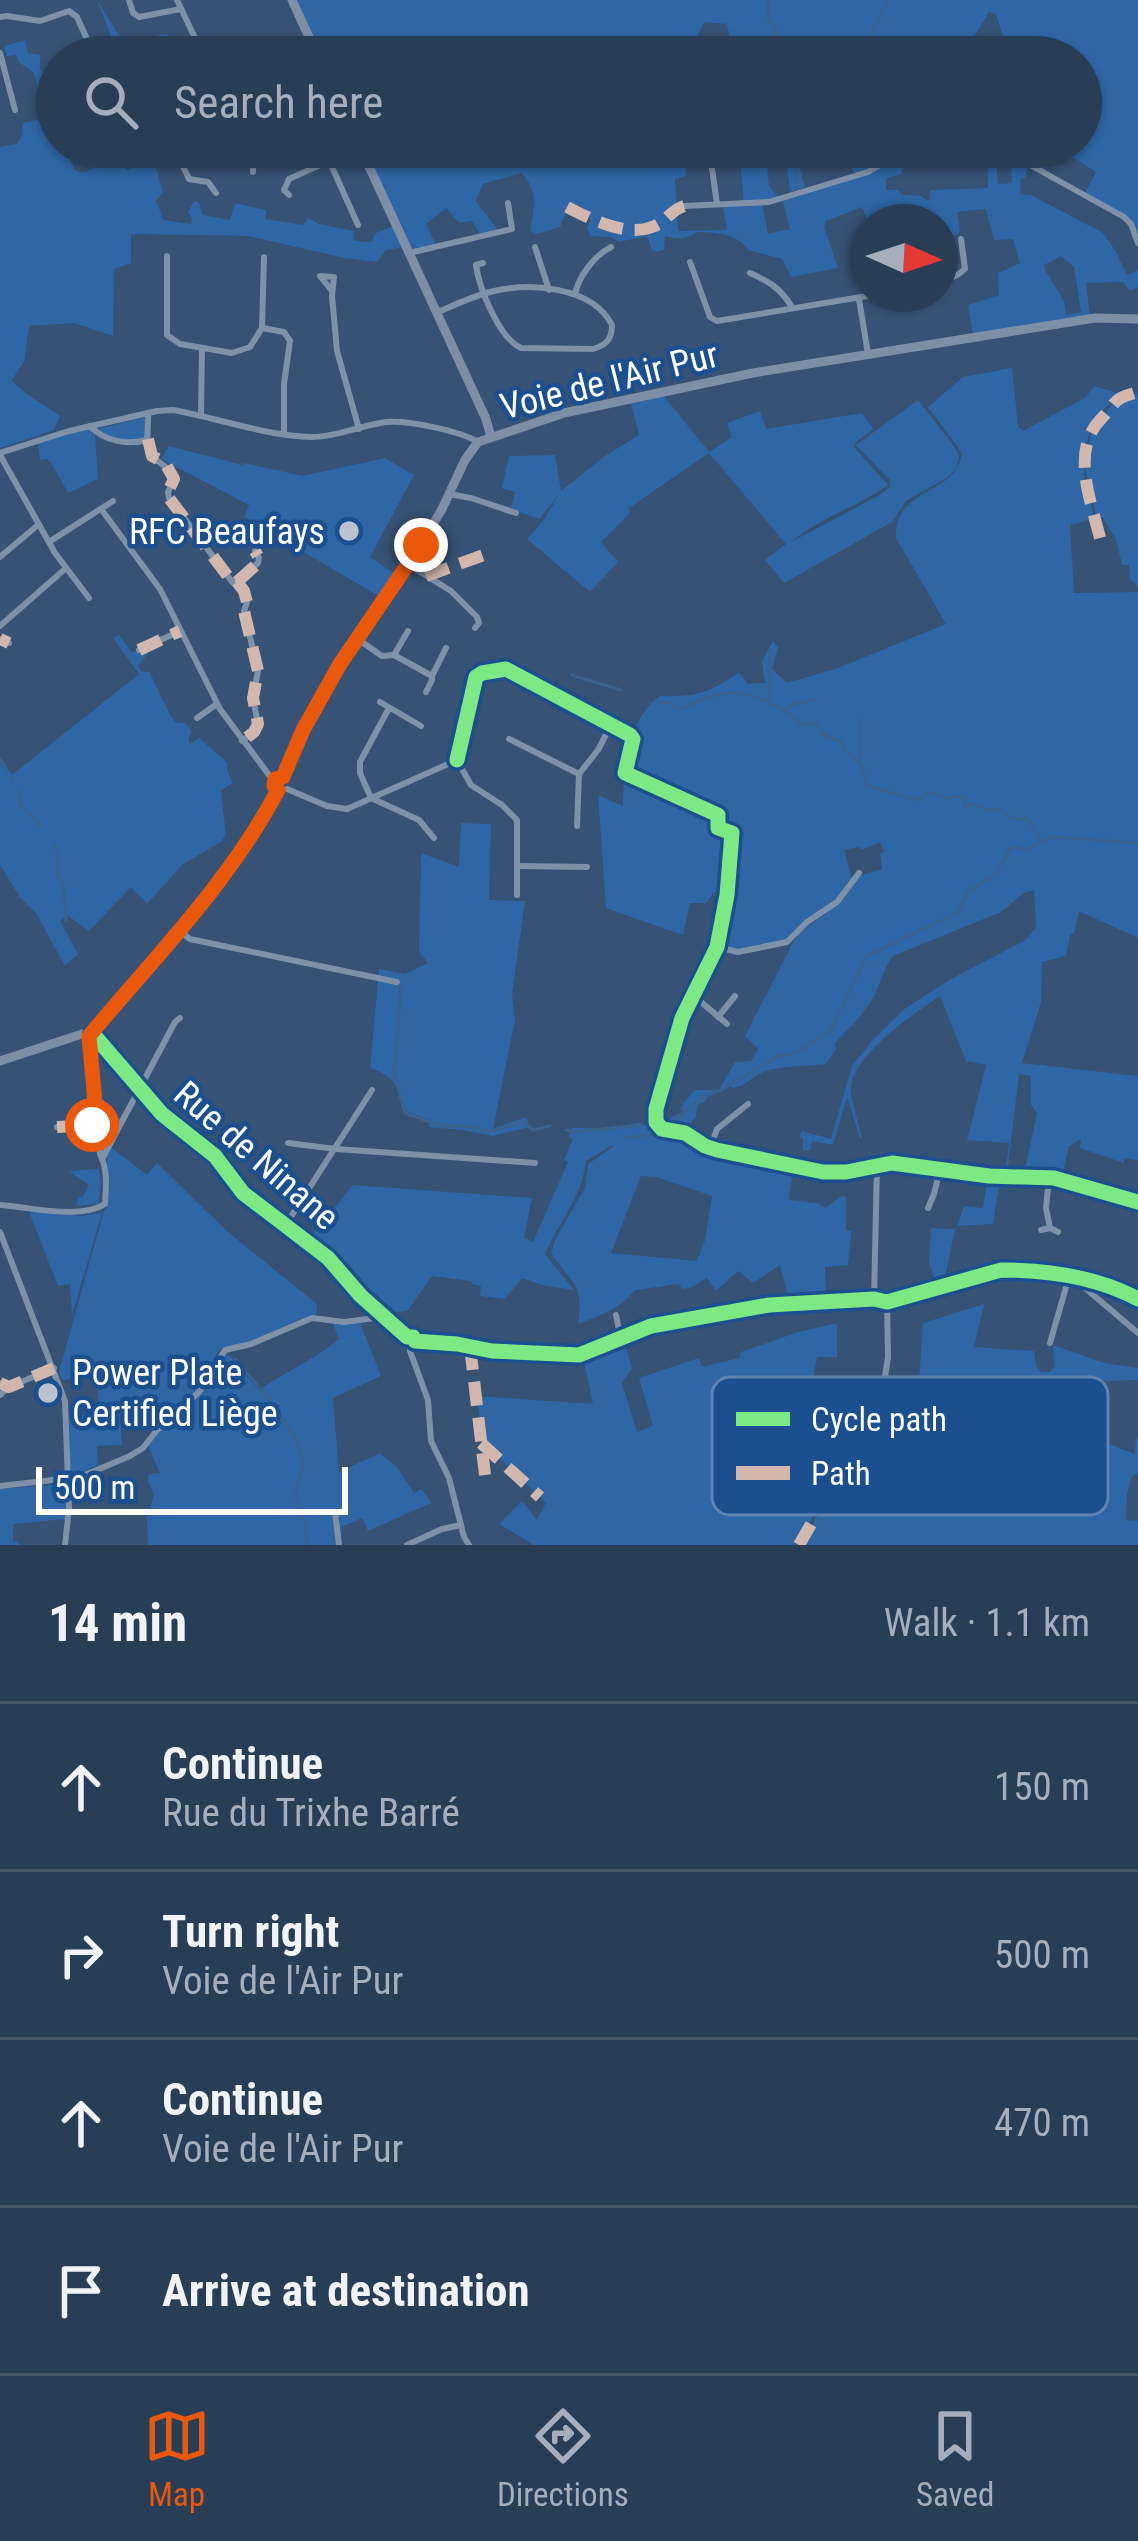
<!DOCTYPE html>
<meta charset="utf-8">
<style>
body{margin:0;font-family:"Roboto Condensed",sans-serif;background:#344961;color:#f1f3f6}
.compass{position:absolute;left:850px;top:204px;width:108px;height:108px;border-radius:50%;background:#283e57;box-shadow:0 3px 9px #0004;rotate:93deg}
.scale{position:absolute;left:36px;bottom:30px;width:312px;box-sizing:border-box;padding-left:12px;border:6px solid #fff;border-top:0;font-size:33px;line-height:42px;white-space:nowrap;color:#fff;-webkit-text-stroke:9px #1b4f8f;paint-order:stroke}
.stop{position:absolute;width:36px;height:36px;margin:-27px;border:9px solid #ea580c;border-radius:50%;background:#fff}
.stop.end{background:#ea580c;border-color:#fff;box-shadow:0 3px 12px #0008}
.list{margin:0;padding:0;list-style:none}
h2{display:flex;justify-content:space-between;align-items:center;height:156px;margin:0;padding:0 48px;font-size:51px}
h2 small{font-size:39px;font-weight:400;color:#a5aeba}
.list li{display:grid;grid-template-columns:78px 1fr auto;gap:36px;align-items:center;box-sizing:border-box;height:168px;padding:0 48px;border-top:3px solid #44576d}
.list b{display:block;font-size:45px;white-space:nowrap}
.list p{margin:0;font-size:39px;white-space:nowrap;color:#a5aeba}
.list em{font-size:39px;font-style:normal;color:#a5aeba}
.icon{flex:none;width:66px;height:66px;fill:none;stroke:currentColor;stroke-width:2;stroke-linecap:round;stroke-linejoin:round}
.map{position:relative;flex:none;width:1138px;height:1545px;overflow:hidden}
.search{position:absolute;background:#283e57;box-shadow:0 3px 9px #0004;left:36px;right:36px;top:36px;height:132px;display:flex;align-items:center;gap:30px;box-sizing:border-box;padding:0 42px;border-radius:66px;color:#a5aeba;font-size:45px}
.sheet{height:828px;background:#283e57}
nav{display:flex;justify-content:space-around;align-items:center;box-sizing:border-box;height:168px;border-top:3px solid #44576d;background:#283e57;font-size:33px;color:#a5aeba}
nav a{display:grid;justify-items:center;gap:6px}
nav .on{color:#ea580c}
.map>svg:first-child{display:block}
</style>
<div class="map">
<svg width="1138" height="1545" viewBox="0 0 1138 1545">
<rect width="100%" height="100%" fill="#365274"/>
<!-- green -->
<g fill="#2f66a5" fill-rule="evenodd">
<polygon points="97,0 120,37 132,39 167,34 176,51 174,57 119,57"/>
<polygon points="297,0 1138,0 1138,238 1132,222 1085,193 1096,172 1074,158 1052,157 1044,171 1024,158 997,160 900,154 910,147 1008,147 1013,152 1021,147 1081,147 1081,57 1009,57 996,14 989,12 977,32 962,48 966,57 733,57 727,24 704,22 688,57 320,57"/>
<path d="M25 40 28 53 40 55V69L45 75 57 77V147H65L74 169C82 175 88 172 96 167L94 160 114 147 127 170C136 167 141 160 146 153L145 147H156L157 160 154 162 163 192 156 201 164 220 191 224 192 218 188 212 194 201 199 203 203 215 230 220 235 203 266 210 265 219 303 225 308 218 319 224 354 231V241L371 242 376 233 393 226 404 247 386 250 377 262 344 258 249 236 131 234V263L114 269 113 336 74 323 29 326 25 360 12 380C26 397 43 403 60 416L54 430 0 448V147L17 144 22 135 23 123 45 118 34 73 19 62 16 55 7 56 4 46Z"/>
<path d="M362 147H683L686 176 675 179 678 231 727 230 723 206 744 205 739 147H884L888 156 905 159 901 174 886 178V190H898L902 195 921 196 926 200H930V190L988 188V165H996L998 184 1012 183 1011 165 1027 167 1025 178H1021L1020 194 1031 195 1103 233 1115 250 1127 275 1138 270V287L1130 291 1123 282 1086 283 1090 315 1138 314V324L1101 321 973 334 968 305 999 295 998 273 1020 263 1013 239 994 240 986 209 957 212 960 231 955 236 948 231H940V222H868L862 207 826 221 824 227 838 268 791 277 782 259 748 250C736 232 716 233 697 232 688 239 676 240 665 236L664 250 656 252 652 250 647 236 619 242 611 237 590 236 587 227 591 219 569 206 560 227 537 234 530 231C534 207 539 191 521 173L483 184 476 201 497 229 481 235 472 221 459 223 446 208 426 224 436 245 411 250ZM825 148 845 149 855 176 782 199 790 229 768 234 762 202 779 198 769 186 766 159H786L790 192 805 187 797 159ZM1061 256 1074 267 1081 312 1066 315 1064 301 1045 270 1044 265Z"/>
<path d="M1012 368 1018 426 1023 431 1085 398 1094 386 1117 393 1132 391C1102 401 1085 431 1084 461L1093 428 1116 400 1138 393V587L1130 579 1129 565H1122L1116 539 1102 517 1097 518 1085 468 1084 475 1094 519 1070 525 1074 593 1138 592V938L1079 911 1074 933 1070 935 1066 956 1042 962 1041 1002 1022 1063 1138 1076V1160L1125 1158 1124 1163 1080 1148 1081 1139 1069 1146 1062 1177 1024 1174 1037 1113 1031 1105V1076L1019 1074 1007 1175H1005L1009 1143 967 1140 986 1065 966 1061 940 996C915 1013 849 1057 851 1091 852 1106 859 1123 862 1138H860L847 1097 833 1145 812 1141 810 1151 803 1150V1139L799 1137 802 1131 831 1139 852 1066 872 1041 903 1010 949 980 1024 941 1036 928 1034 890 1024 893 1001 912 893 956C884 968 881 981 875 994 865 1013 850 1028 835 1043L836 1049 826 1064C807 1066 784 1066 766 1071 752 1075 748 1086 732 1088L729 1083 720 1092 707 1097 705 1102 697 1105 696 1118 681 1130 667 1128C663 1118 676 1116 682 1112L681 1107 694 1090H719L735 1062 751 1061 758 1049 745 1036 798 933 828 912 859 876 882 869 880 853 884 852 880 842 862 850 858 847 844 850 852 879 837 900 790 939 738 950 720 944 724 900 714 892 706 903H690L683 935 606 908 598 795 623 806C623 768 628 718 660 696 695 697 710 693 739 672L748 684 765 683 762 661 773 641 778 647 772 669 787 683 838 668 946 624 896 538C894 486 956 497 962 453L928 407 963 377Z"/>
<path d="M664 396 709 452 732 437 727 423 760 411 766 429 862 413 873 429 855 443 854 447 888 485C858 507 819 518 791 542L878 496 890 487V480L856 445 918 400 954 446 959 457 956 468 948 477 906 501 892 522 784 583 765 560 786 544 709 453 629 508 630 513 601 542 618 562 590 592 527 539 543 521 559 495 539 519 511 509 515 492 502 488 509 456 555 455 561 491 605 456 639 435 631 404Z"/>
<polygon points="147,417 146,434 143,439 123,441 97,432 97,429"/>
<polygon points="91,428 95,435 98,479 68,493 51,462 47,459 40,460 38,441"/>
<polygon points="169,446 242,465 244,463 303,476 385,458 414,475 370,557 398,576 382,598 244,517 249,505 161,459"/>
<path d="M119 635 131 652 144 650 148 653 138 666 142 672H149C159 689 164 707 176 723H185L192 732 188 739 190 744 199 738 228 763 227 770 233 783 221 790 226 835 221 842 183 864 147 904 131 887 89 931 67 915 60 921 78 954 65 966 36 913 19 896 0 865V756L12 775 139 674 113 638Z"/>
<path d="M461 823 491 824 489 900 525 901 512 994 515 1020 493 1129 526 1117 530 1127 493 1136 463 1130 428 1127 430 1120 406 1111C399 1087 395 1076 370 1068L379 969 405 974 428 963 419 952 421 853 459 867Z"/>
<path d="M640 1123 663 1133 690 1137 710 1153 793 1169 789 1200 818 1203 826 1208 841 1196 846 1197V1231L852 1230 848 1265 825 1267 826 1299 789 1300 780 1265 753 1283 738 1271 716 1291 707 1278 692 1287 682 1289 679 1284 635 1290C620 1309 599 1316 578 1324 584 1282 572 1284 551 1253L556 1238 585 1188 588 1164 613 1147 612 1145 586 1161C582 1197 560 1220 545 1254L574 1290 542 1285 522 1278 505 1299 480 1296 481 1286 472 1284V1281L432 1276 408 1310 385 1315C358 1290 337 1262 309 1239L353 1185 532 1198 524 1238 533 1242 568 1162 564 1160 573 1139 569 1137 572 1128H602ZM641 1176 656 1177 712 1196 705 1240 697 1261 611 1253Z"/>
<polygon points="111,1147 147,1175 157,1163 228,1232 317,1304 316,1316 308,1316 257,1339 219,1350 197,1392 157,1428 150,1415 141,1417 139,1410 120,1413 122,1445 97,1446 98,1465 70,1478 69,1417 100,1412 97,1385 113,1379 108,1365 63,1381 59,1372 104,1211 108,1205 107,1156"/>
<polygon points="99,1169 101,1184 98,1204 76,1206 78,1196 82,1198 89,1185 69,1171"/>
<polygon points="987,1180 1000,1181 993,1224 957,1226 964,1206 983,1208"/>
<polygon points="28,1209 81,1216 102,1213 72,1315 70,1284 58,1286"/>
<polygon points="931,1228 955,1229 944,1283 936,1285 929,1262"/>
<polygon points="984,1304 974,1347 1034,1351 1036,1365 1041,1372 1050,1372 1054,1366 1053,1345 1104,1363 1138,1368 1138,1380 1103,1381 1101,1400 1044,1401 1044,1430 1076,1428 1075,1451 1104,1442 1135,1454 1136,1438 1138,1438 1138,1473 1132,1476 1127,1494 1126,1520 1138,1521 1138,1545 801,1545 846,1464 862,1415 883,1393 888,1393 894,1421 939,1417 939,1398 918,1396 923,1323"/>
<path d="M332 1321 360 1323 381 1376 333 1398 339 1472 380 1453 397 1467 414 1493 422 1489 431 1503 368 1531 362 1518 342 1527 341 1545H148L147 1519 154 1494 148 1482 149 1474 160 1473 148 1446 162 1429 197 1397 226 1352 259 1390C285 1372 315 1359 339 1339Z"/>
<polygon points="837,1323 837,1357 817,1357 813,1379 796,1380 795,1417 856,1419 840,1468 797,1545 534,1545 499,1524 522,1501 537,1520 546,1503 483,1442 477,1396 593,1404 583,1356 624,1340 632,1368 622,1383 637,1432 653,1426 639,1378 699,1358 702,1367 739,1358 741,1352 798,1332"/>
<polygon points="65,1484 66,1519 13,1524 13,1541 19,1542 20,1545 0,1545 0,1489"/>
</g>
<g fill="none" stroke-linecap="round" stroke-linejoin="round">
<!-- stream -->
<g stroke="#3b618d" stroke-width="3">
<polyline points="768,0 768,19 775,27 779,57"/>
<polyline points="869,57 875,24 889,0"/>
<path d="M784 147V151C796 162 799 172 796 188"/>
<polyline points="571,675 621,690"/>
<path d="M656 702 672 703 679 709C693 704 712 694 728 693 749 691 788 708 801 725L816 723 823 734 842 742 846 751 860 763 868 786 917 800 932 792 945 798 963 796 966 807 974 804 991 811 997 808 1012 819H1028L1041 842 1054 837 1138 843"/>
<polyline points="769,702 771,650"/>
<polyline points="787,709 795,704 813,700"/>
<polyline points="860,719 860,763"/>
<polyline points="0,759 7,771"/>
<polyline points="10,776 13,781"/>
<polyline points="18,791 21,805 40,826"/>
<path d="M55 844C57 852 59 865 57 874L63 883 66 920"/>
<polyline points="398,985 401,989 394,1073 405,1113 439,1125 475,1127 489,1132 523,1122 533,1130 550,1126"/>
<polyline points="668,1126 708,1093 720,1091 778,1056 796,1053 830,1031 866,957 957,913 969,891 995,875 1010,849 1017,847 1027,850 1041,842"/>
<polyline points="566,1130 576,1132 642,1125"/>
<polyline points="626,1138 661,1133"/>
<polyline points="235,1359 269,1399 299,1444 303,1463 295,1493 300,1513 306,1523 307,1545"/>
</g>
<!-- minor -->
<g stroke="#7d92a8" stroke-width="6">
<polyline points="129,0 133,13 139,17 181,9"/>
<polyline points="177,0 204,57"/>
<polyline points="0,17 7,16 40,21 69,11 77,17 95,57"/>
<polyline points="273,41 282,57"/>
<polyline points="0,53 15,110"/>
<polyline points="174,147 189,179 208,182 216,193"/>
<polyline points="323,147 358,225"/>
<polyline points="709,147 717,204"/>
<polyline points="1010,147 1023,161"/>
<polyline points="899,155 915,160 1023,161 1124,217 1131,224 1138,243"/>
<polyline points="253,172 254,147"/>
<polyline points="289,195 284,190 289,179 329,161"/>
<polyline points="684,206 769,202 868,172 909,147"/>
<polyline points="535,247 549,290"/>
<polyline points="409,253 512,229 508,203"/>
<polyline points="167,256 167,335 180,344 232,353 250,347 262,328 264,257"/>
<polyline points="690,262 710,317 717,321 879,294"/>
<path d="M750 273C770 282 780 288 792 307"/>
<polyline points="940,279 956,276 965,269 961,239"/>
<polyline points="332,291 320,276 334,277 332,296 337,351 359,429"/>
<path d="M575 294C579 276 594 256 611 247"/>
<polyline points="859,299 868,354"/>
<path d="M436 313C454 305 471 297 490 292 529 282 592 286 612 325 612 340 606 345 593 349L521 348C499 338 479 288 476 265L483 263"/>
<polyline points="262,328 284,332 290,341 284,384 284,434"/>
<path d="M148 413C149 425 144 446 152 456 161 466 165 462 174 479L168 492 169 498 233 583 239 585 247 602 244 611 258 671 253 698 258 724 254 732 242 741"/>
<polyline points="201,415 202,348"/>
<path d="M90 426C105 442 128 445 148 440"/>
<path d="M0 453 69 431 157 411 173 410C218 418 266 436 312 437 338 437 361 425 386 422 407 420 461 431 478 442"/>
<polyline points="0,455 55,553 89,598"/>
<polyline points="449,494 471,498 516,513"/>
<polyline points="101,509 160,589 220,709 269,775 275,780"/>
<polyline points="49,542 113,501"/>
<polyline points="0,557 38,525"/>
<polyline points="409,565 451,591 477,617 479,623 475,628"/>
<polyline points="237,582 258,563 259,558 255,551"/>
<polyline points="0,626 65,569"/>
<polyline points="0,639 9,643"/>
<polyline points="359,640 382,656 394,655 432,676 446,648"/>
<polyline points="139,650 180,631"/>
<polyline points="394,655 408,631"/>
<polyline points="426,692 432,680 432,676"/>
<polyline points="380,702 421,726"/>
<polyline points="389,708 360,762 360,773 371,798 419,820 434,838"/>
<polyline points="197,718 217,704"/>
<polyline points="509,739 579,774"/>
<polyline points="457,760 476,677 482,673 506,669 630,735 633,739 625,773 718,815 718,828 732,833 727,895 717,947 682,1018 656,1109 656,1122 662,1129 685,1133 705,1146 717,1150 823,1172 846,1172 892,1163 989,1176 1054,1178 1138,1202"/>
<polyline points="457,760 471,785 502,805 517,820 517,895"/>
<polyline points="287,789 327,806 347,809 457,760"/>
<polyline points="577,826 579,774 598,750 611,725"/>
<polyline points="517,866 587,867"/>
<polyline points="179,931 190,939 397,982"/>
<polyline points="717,947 738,952 787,942 807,922 837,902 859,873"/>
<polyline points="694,996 727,1024"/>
<polyline points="718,1017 735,996"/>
<path d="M93 1034 162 1114 215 1156 243 1193 328 1258 361 1296 407 1337H413L415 1341 457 1344 492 1351 579 1355 651 1326 769 1305 874 1299 887 1302 1001 1270C1047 1270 1097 1277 1138 1299"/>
<polyline points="57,1127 97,1125"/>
<polyline points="288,1143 336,1149 535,1163"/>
<polyline points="710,1148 717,1129 748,1104"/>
<polyline points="102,1159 175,1022 180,1018"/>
<polyline points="1049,1178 1046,1208 1050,1228"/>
<path d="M0 1205C30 1207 80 1220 105 1204 106 1187 108 1170 100 1154L89 1036"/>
<polyline points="928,1208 934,1194 940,1169"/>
<polyline points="285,1226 372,1090"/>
<polyline points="1041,1230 1050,1228 1058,1232"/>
<polyline points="0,1232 65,1401 69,1508 65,1545"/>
<polyline points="1085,1280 1085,1288 1138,1333"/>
<polyline points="874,1299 877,1165"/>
<polyline points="616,1315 620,1335"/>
<polyline points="407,1337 406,1342 410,1345 410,1351 428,1400 431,1441 449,1478 464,1537 469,1545"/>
<polyline points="1050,1343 1069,1277"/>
<polyline points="0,1383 9,1387 54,1368"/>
<polyline points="0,1395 9,1387"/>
<polyline points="859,1417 883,1390 888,1357 887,1302"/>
<polyline points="0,1486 80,1477 130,1456 143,1448 157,1430 199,1392 225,1350 251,1344 312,1318 344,1322 383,1317"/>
<polyline points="335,1512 339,1545"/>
<polyline points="407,1545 442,1529 461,1525"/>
</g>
<!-- major -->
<g stroke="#7d8ea7" stroke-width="9">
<polyline points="292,0 318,57"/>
<polyline points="360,147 486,419 491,437"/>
<polyline points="283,777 303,730 340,664 409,565 442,509 465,460 478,442 564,413 753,373 1095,318 1138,319"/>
<polyline points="0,1061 85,1033 89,1036 103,1018 220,883 278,791"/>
</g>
<!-- quiet -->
<g stroke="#d1b7ad" stroke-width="12" stroke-dasharray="24 12" stroke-linecap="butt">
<path d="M567 207C590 219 626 237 652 227 666 223 670 210 684 206"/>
<polyline points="148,439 152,456 165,463 174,479 168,492 169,498 233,583 237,582 244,591 248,606 244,611 258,671 253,698 258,724 254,732 242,741"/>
<path d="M1100 538C1091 501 1070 450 1101 419 1118 401 1112 399 1138 392"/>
<polyline points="426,576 492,552"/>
<polyline points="237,582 258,563 259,558 255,551"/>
<polyline points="0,639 9,643"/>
<polyline points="139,650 180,631"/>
<polyline points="57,1127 97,1125"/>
<polyline points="470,1346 485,1475"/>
<polyline points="0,1383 9,1387 54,1368"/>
<polyline points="481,1443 540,1497"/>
<polyline points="799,1545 837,1479 859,1417"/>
</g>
<defs>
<g id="cycleway">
<polyline points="457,760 476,677 482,673 506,669 630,735 633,739 625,773 718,815 718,828 732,833 727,895 717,947 682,1018 656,1109 656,1122 662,1129 685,1133 705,1146 717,1150 823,1172 846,1172 892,1163 989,1176 1054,1178 1138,1202"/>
<path d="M93 1034 162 1114 215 1156 243 1193 328 1258 361 1296 407 1337H413L415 1341 457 1344 492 1351 579 1355 651 1326 769 1305 874 1299 887 1302 1001 1270C1047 1270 1097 1277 1138 1299"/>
</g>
</defs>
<!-- cycleway casing -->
<use href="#cycleway" stroke="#1b4f8f" stroke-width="22"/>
<!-- cycleway -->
<use href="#cycleway" stroke="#7ce984" stroke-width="15"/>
</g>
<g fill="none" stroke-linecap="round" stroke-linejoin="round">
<!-- route -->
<path stroke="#ea580c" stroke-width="15" d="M92 1125H97L89 1036C154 958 229 883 278 790L274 786 275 779 283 777 303 730 340 664 421 545"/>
</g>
<!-- markers -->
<g fill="#b9c2ce" stroke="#1b4f8f" stroke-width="4.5">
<circle cx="349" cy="531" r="12"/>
<circle cx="48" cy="1393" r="12"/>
</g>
<g text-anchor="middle" stroke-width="9" stroke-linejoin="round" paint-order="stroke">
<!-- street labels -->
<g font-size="36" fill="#fff" stroke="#1b4f8f">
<text transform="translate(609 380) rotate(-14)" y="13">Voie de l'Air Pur</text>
<text transform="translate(257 1155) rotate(41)" y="13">Rue de Ninane</text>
</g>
<!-- poi labels -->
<g font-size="36" fill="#fff" stroke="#1b4f8f" text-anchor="end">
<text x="325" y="544">RFC Beaufays</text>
<text x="72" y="1385" text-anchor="start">Power Plate<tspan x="72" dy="41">Certified Liège</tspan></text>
</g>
</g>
<!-- legend -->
<rect x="712" y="1377" width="396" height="138" rx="18" fill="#1b4f8f" stroke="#5f84b1" stroke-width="3"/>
<rect x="736" y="1412" width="54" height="14" fill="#7ce984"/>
<rect x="736" y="1466" width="54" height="14" fill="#d1b7ad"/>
<g font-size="33" fill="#fff">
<text x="811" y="1431">Cycle path</text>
<text x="811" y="1485">Path</text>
</g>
</svg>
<svg class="compass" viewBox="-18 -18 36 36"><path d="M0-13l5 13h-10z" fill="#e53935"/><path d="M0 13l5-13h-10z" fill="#a5aeba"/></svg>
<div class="scale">500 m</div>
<div class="stop" style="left:92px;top:1125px"></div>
<div class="stop end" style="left:421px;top:545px"></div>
<div class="search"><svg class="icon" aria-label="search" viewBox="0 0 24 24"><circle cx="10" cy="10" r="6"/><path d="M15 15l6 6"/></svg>Search here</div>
</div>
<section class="sheet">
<h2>14 min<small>Walk · 1.1 km</small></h2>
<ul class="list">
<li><svg class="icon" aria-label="ahead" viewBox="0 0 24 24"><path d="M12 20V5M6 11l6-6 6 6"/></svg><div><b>Continue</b><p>Rue du Trixhe Barré</p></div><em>150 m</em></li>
<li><svg class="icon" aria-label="right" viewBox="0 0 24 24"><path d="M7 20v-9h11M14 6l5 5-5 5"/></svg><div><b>Turn right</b><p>Voie de l'Air Pur</p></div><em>500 m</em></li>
<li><svg class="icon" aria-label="ahead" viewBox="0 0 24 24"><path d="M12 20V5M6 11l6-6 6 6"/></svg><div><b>Continue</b><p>Voie de l'Air Pur</p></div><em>470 m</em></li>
<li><svg class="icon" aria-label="arrive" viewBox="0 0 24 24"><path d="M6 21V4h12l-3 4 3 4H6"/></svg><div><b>Arrive at destination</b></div></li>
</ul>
</section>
<nav>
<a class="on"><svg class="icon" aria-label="map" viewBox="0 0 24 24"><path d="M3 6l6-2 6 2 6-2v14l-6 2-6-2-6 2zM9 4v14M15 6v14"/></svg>Map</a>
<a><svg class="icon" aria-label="directions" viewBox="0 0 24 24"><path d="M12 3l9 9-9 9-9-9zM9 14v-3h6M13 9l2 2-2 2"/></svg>Directions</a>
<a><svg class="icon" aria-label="saved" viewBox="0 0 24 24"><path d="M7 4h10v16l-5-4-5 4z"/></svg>Saved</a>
</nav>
